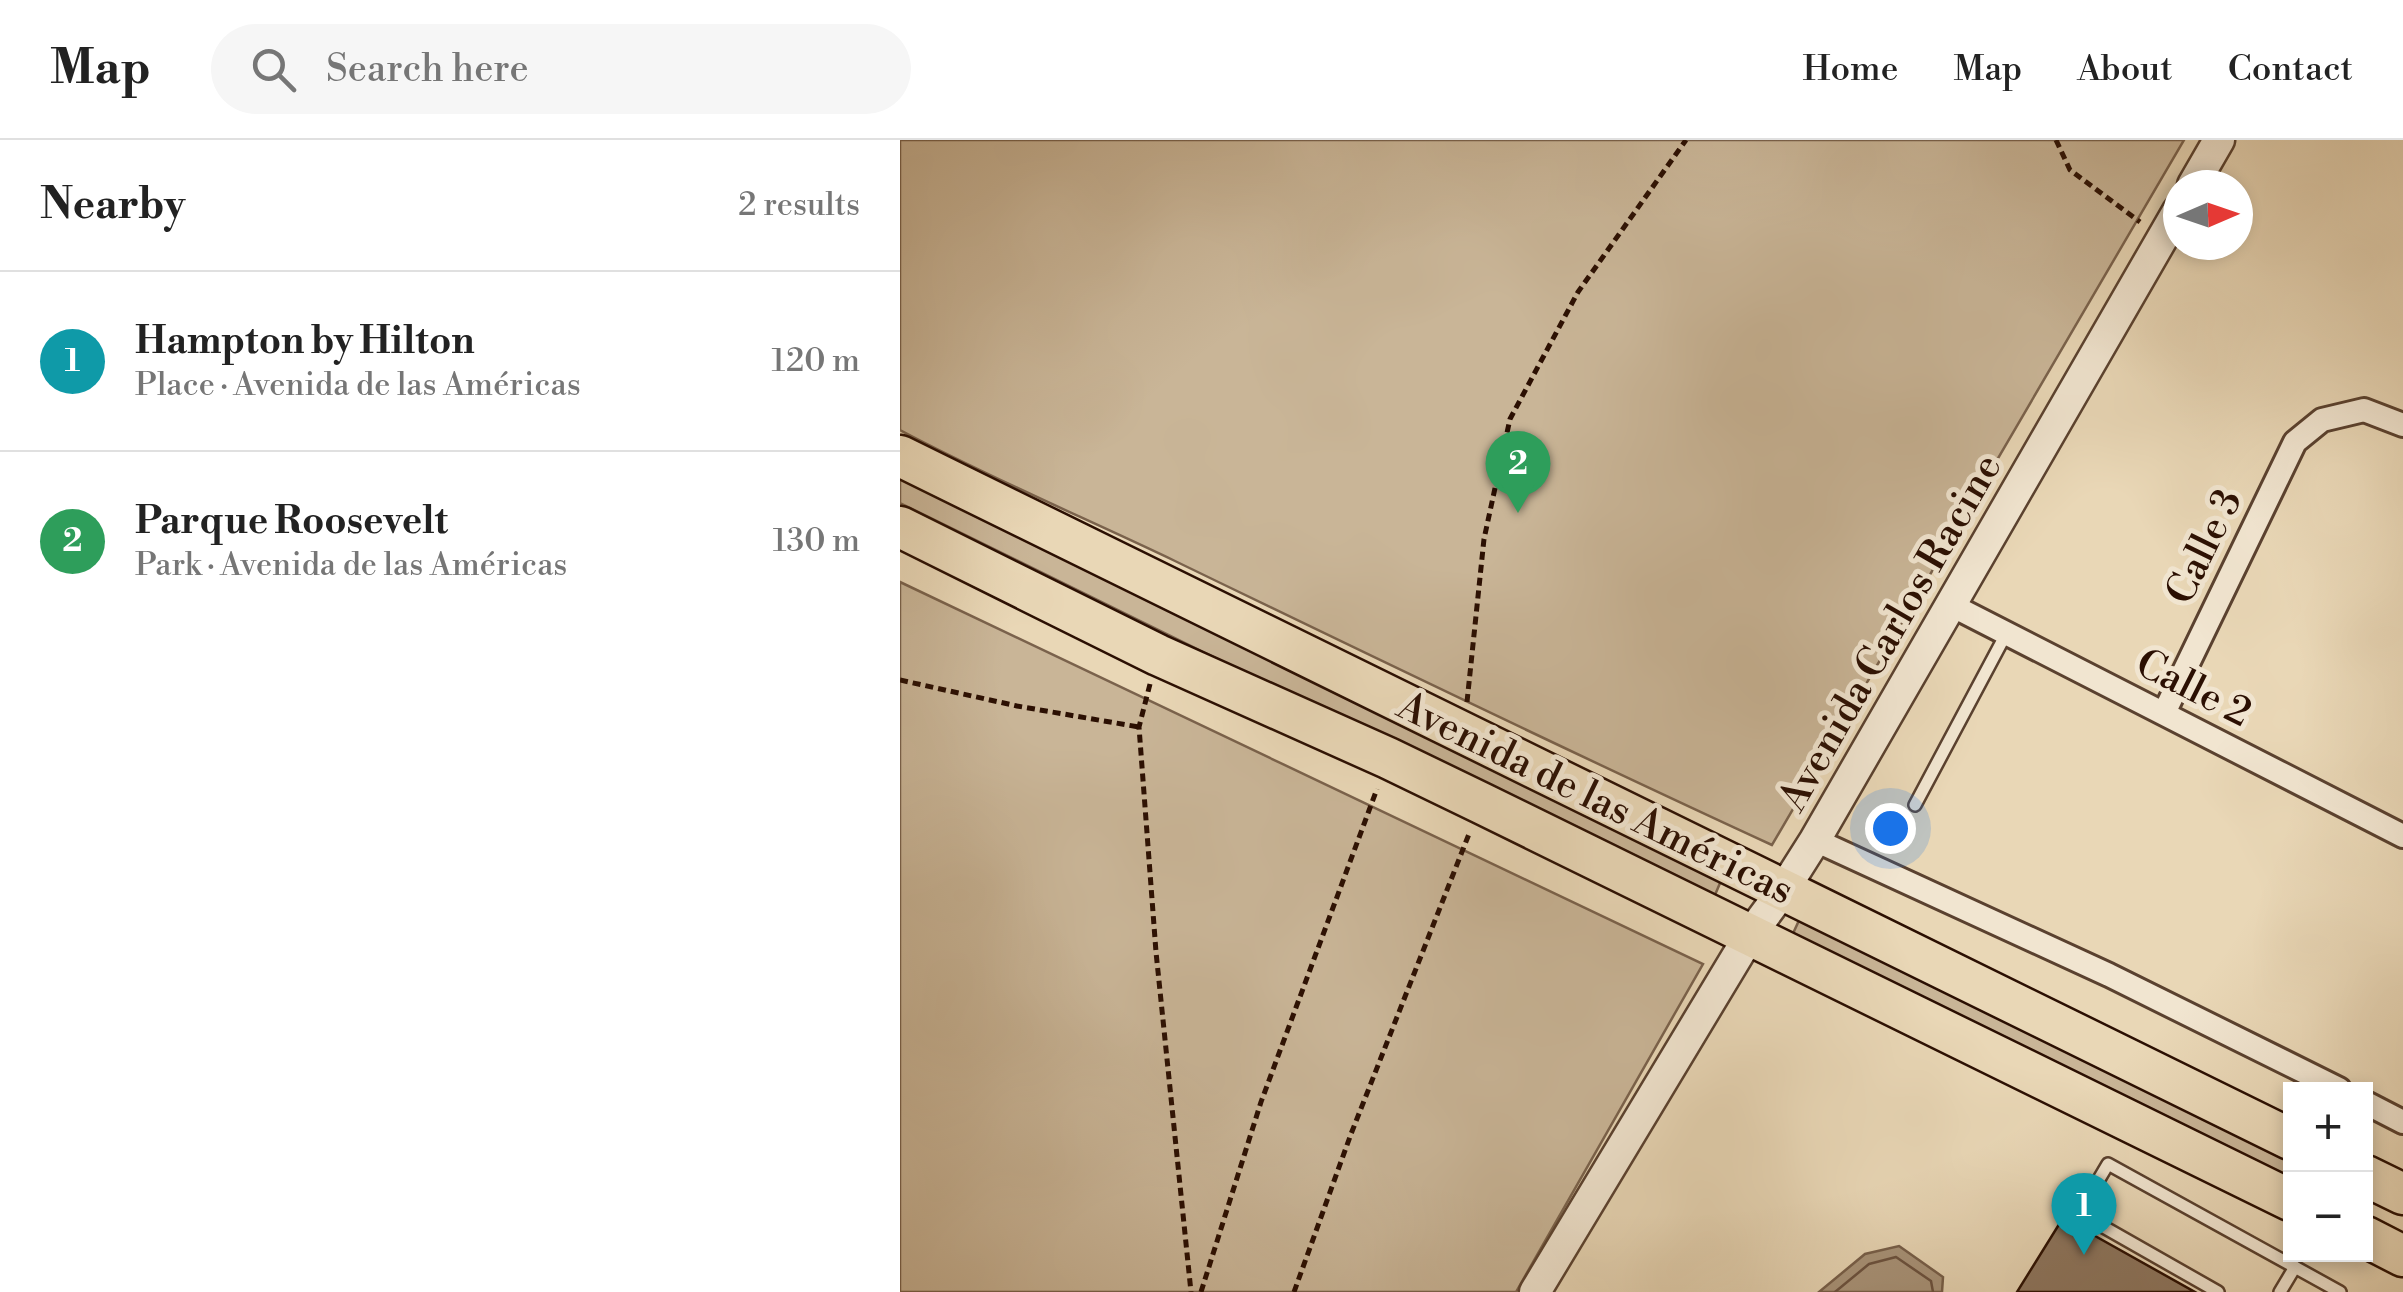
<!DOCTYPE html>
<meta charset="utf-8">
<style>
body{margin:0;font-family:"Libre Bodoni",serif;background:#f6f6f6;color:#222}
.controls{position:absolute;right:30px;bottom:30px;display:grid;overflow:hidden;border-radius:0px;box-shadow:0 5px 15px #0003}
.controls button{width:90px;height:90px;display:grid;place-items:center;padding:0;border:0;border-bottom:2px solid #e0e0e0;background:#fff;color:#222;font:50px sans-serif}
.compass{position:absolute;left:1263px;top:30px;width:90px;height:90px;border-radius:50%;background:#fff;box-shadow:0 5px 15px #0003;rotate:88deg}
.you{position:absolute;left:990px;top:688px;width:35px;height:35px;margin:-25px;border:8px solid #fff;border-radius:50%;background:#1a73e8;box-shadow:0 0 0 15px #1a73e833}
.badge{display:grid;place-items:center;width:65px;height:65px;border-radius:50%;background:#8f2418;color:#fff;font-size:32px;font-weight:700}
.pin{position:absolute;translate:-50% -82px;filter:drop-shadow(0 2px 5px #0008)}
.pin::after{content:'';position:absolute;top:52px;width:35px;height:30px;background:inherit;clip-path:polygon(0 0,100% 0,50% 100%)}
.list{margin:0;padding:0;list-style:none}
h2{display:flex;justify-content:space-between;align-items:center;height:130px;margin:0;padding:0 40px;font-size:42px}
h2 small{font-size:32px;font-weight:400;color:#767676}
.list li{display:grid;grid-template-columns:65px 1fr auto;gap:30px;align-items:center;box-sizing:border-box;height:180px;padding:0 40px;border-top:2px solid #e0e0e0}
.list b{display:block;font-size:38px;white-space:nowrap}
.list p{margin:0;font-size:32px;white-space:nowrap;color:#767676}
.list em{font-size:32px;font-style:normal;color:#767676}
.icon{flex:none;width:55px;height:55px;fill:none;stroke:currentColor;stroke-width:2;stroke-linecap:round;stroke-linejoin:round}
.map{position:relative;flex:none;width:1503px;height:1152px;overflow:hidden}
header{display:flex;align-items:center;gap:60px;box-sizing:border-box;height:140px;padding:0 50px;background:#fff;border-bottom:2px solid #e0e0e0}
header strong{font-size:48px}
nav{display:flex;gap:55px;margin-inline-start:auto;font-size:35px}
.search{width:700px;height:90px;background:#f6f6f6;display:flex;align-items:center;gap:25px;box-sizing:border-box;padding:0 35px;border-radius:55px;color:#767676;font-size:38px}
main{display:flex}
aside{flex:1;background:#fff}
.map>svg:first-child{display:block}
</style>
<header>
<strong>Map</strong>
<div class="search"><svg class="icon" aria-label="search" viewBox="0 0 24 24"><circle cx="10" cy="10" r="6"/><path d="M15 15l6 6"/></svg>Search here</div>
<nav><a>Home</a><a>Map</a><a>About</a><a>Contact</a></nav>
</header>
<main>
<aside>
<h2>Nearby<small>2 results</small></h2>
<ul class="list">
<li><span class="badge" style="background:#0f9aa8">1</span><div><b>Hampton by Hilton</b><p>Place · Avenida de las Américas</p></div><em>120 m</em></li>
<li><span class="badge" style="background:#2e9e5b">2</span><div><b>Parque Roosevelt</b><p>Park · Avenida de las Américas</p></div><em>130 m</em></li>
</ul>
</aside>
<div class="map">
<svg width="1503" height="1152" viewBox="0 0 1503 1152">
<rect width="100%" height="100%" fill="#e9d7b6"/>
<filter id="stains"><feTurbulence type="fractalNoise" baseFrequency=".002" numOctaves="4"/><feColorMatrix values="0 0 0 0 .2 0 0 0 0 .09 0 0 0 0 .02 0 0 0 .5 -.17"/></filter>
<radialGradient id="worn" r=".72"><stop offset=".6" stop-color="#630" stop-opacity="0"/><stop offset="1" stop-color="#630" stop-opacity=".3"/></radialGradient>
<!-- green -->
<g fill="#c9b597" stroke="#7a624c" stroke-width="2.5">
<path d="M0 0H1284L872 705C672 613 473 517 275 421 183 377 90 338 0 290Z"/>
<polygon points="0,331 823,736 812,762 0,363"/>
<polygon points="0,442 803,824 616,1152 0,1152"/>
<polygon points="902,774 1390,1016 1390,1047 890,800"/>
</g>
<!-- water -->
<polygon fill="#a89379" stroke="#765e49" stroke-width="2.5" points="999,1106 1043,1137 1042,1152 919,1152 965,1114"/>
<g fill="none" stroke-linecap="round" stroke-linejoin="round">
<!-- shore -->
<polyline stroke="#6a513e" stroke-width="2.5" points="935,1152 969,1124 996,1117 1031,1141 1033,1152"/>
</g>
<!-- building -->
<polygon fill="#8e7760" stroke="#2b0f02" stroke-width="2.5" points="1163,1078 1295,1152 1117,1152"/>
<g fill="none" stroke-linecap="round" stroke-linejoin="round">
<defs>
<g id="service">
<polyline points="1015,665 1106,494"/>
<polyline points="1318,1152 1179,1073 1208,1024 1440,1152"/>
<polyline points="1380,1152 1395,1127"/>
</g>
<g id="minor">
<polyline points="1051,465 1503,696"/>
<polyline points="1264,573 1395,302 1422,280 1464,270 1503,285"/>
<polyline points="915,700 1209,835 1439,949"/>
<polyline points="1466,963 1503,982"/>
</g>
<g id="tertiary">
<polyline points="1293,45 1319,0"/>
<polyline points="635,1152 850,795 884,749 915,700 1278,71"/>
</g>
<g id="trunk">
<polyline points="0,316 1390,999"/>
<polyline points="0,387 258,515 488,618 581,663 1390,1060"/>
<polyline points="1466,1036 1503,1054"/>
<polyline points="1466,1097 1503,1116"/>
</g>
</defs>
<!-- service casing -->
<use href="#service" stroke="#5a412f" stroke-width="16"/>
<!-- minor casing -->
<use href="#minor" stroke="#5a412f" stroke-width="28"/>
<!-- tertiary casing -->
<use href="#tertiary" stroke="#5a412f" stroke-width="35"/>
<!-- trunk casing -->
<use href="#trunk" stroke="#2b0f02" stroke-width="45"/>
<!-- path -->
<g stroke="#2b0f02" stroke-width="5" stroke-dasharray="8 5" stroke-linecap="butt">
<polyline points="1156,0 1170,30 1240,82"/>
<polyline points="0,540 117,566 239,587"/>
<polyline points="250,544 239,587 256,812 291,1152"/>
<polyline points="567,562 584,399 610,279 678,152 786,0"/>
<polyline points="301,1152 361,962 477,649"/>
<polyline points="394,1152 451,994 569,694"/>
</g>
<!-- service -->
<use href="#service" stroke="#f1e5d0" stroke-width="11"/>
<!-- minor -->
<use href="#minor" stroke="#f1e5d0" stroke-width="22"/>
<!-- tertiary -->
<use href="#tertiary" stroke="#f1e5d0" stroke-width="30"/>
<!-- trunk -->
<use href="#trunk" stroke="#e9d7b6" stroke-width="40"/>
</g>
<g text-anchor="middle" stroke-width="10" stroke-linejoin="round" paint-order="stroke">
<!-- street labels -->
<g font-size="40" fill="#2b0f02" stroke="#f1e5d0">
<text transform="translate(1303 406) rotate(-64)" y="14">Calle 3</text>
<text transform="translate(989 492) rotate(-60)" y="14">Avenida Carlos Racine</text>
<text transform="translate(1294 547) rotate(27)" y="14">Calle 2</text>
<text transform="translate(696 657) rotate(26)" y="14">Avenida de las Américas</text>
</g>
</g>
<rect width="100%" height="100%" filter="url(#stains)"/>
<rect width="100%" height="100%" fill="url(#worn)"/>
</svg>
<div class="controls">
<button>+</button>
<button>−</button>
</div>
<svg class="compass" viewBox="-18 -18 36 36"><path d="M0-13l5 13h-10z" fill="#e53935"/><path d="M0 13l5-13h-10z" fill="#767676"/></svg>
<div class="you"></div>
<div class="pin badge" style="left:1184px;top:1115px;background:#0f9aa8">1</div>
<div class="pin badge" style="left:618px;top:373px;background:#2e9e5b">2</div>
</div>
</main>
